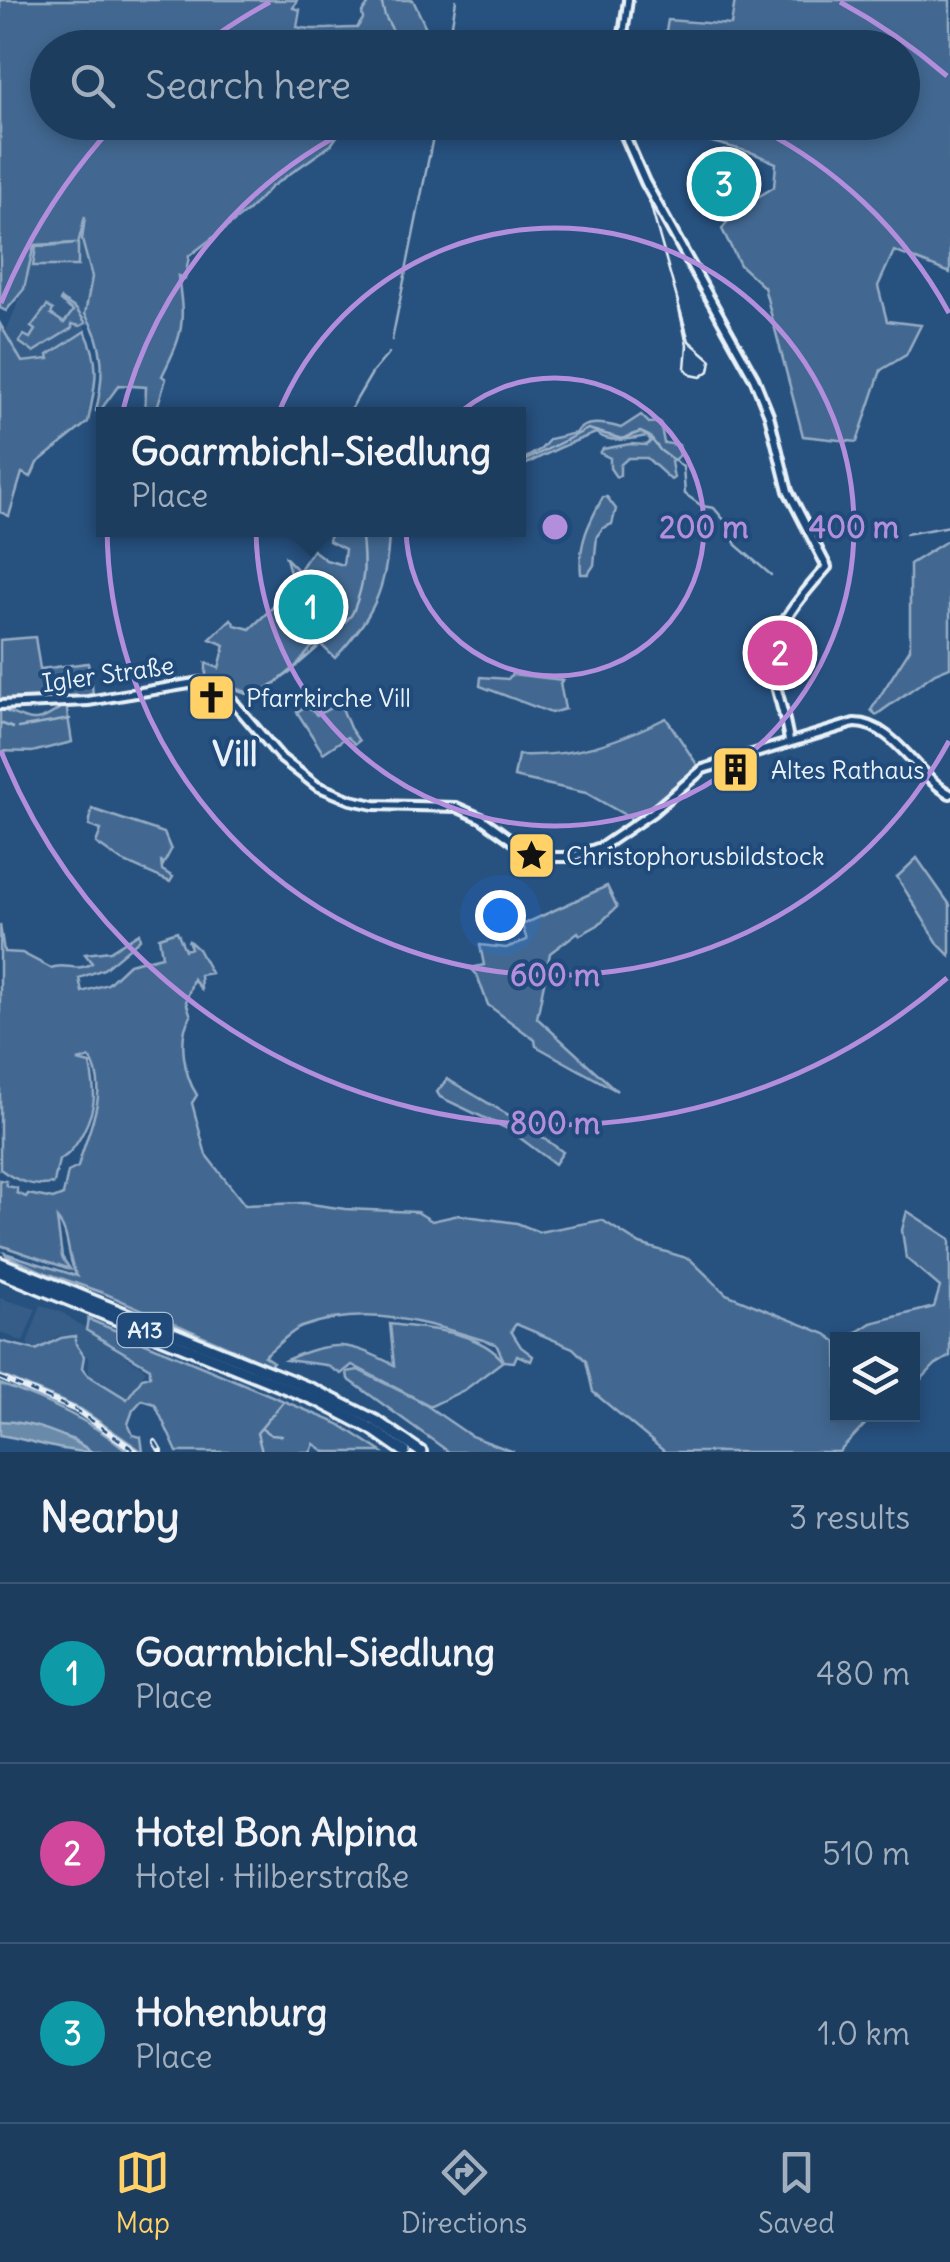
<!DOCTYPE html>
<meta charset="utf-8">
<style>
body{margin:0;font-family:Delius,sans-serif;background:#254465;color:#f1f3f6}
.controls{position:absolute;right:30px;bottom:30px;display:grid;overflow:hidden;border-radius:0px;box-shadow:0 5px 15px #0003}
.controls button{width:90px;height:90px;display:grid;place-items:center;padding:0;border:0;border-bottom:2px solid #3b5674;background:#1d3d5f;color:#f1f3f6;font:50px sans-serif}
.you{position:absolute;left:500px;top:915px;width:35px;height:35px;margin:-25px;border:8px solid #fff;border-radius:50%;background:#1a73e8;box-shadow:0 0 0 15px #1a73e833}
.badge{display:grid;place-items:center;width:65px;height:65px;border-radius:50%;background:#ffd166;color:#fff;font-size:32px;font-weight:700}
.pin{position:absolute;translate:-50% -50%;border:5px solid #fff;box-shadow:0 2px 10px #0006}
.popup{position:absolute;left:96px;top:407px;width:430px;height:130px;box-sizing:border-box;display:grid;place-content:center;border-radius:0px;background:#1d3d5f;filter:drop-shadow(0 2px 8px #0005);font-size:32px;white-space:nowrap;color:#a0aebd}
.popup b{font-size:38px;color:#f1f3f6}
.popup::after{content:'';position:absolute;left:50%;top:100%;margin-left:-20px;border:20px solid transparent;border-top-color:#1d3d5f}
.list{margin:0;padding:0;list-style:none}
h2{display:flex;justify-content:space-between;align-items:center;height:130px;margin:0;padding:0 40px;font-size:42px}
h2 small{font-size:32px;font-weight:400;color:#a0aebd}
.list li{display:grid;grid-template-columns:65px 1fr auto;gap:30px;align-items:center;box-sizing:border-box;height:180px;padding:0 40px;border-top:2px solid #3b5674}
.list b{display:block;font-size:38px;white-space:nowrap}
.list p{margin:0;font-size:32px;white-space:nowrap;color:#a0aebd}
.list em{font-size:32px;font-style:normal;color:#a0aebd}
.icon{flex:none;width:55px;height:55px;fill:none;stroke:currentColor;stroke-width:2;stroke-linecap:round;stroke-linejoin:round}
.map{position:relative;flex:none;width:950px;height:1452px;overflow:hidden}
.search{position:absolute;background:#1d3d5f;box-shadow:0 5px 15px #0003;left:30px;right:30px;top:30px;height:110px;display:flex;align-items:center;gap:25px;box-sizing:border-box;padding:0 35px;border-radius:55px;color:#a0aebd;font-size:38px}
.sheet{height:670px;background:#1d3d5f}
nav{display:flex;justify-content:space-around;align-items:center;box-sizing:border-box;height:140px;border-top:2px solid #3b5674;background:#1d3d5f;font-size:28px;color:#a0aebd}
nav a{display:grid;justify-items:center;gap:5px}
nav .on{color:#ffd166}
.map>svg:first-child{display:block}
</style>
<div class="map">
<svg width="950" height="1452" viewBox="0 0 950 1452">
<rect width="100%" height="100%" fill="#27517f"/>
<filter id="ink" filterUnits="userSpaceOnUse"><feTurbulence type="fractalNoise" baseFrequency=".01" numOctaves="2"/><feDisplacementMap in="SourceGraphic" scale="20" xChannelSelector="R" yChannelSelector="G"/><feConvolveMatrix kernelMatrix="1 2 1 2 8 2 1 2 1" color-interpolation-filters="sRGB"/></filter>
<g filter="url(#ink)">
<!-- built -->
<g fill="#355d88">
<polygon points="82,240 92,277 85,314 85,331 49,354 50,359 22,362 6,331 24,289 34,245 78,243"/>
<polygon points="0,1298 36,1309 23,1342 0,1332"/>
<polygon points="41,1305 63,1313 146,1370 126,1398 89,1374 88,1358 77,1343 76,1335 59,1336 35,1349 27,1344"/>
</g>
<!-- green -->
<g fill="#436891" stroke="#96acc4" stroke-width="2.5">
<path d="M0 0H297L293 8 300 10 297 27C318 32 336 27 357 28L363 19 362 13 371 0H413L432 41 428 48H48V122L346 123 331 145 271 187 248 211 189 256 185 279 178 276C185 324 184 332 162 376L166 379 155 414H145L146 387 119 385 99 412 96 411C104 376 106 346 85 314L92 277 82 240 85 216 78 244V266H33L36 247 76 243 34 245 24 289 6 311 0 308Z"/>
<polygon points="735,0 950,0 950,273 894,251 878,286 887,321 921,325 906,355 881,370 857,442 803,436 764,287 740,265 722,229 734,212 774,187 776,163 753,153 690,136 698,131 739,135 745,128 745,123 902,122 902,48 676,47 678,37 665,36 668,20 731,25"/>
<polygon points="61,299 76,309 86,323 80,326 72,324 72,328 33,352 19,342 24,335 30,338 35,330 31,327 47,306 53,310 51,314 64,323 73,311 60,301"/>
<path d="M0 324 22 362 49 359 48 355 85 331C102 366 95 385 88 422L37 463 31 477 22 473 9 516 0 512Z"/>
<path d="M641 415 649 423 660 422 664 443 679 445 680 455 671 462 674 478 671 480 647 458H628L620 465V475L616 477 610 468V458L600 453 603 449 630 444 647 445 651 441 647 436C631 439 609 444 596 433 568 443 545 454 519 468V462L541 449 550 439 576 433C584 419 607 424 621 428Z"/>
<path d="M603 497H607L616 509 612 524 603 528 597 536 594 565 588 574H581C578 543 589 523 603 497Z"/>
<path d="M324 530 360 535 362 530 389 533C387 589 373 617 335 658L317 641 291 672 257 695 237 689 225 679 220 683 206 678V663L219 668 225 645 210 639 231 619 235 625 250 629 294 587 286 558 299 571 313 550 326 560 343 565 345 549 329 541 330 535Z"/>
<polygon points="950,539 950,667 935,673 876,715 871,710 910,649 910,564"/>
<polygon points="35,637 40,669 88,663 90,675 85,676 85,683 92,684 93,697 0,702 0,640"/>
<polygon points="512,674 563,680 560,683 565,709 551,713 480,686 481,677 508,679"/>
<polygon points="340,703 350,728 359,741 355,744 347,737 323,753 297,712 306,706 317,715"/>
<path d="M66 704 72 742 32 752 0 751V709C33 721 34 728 66 704Z"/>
<path d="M666 718 698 766 634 820 586 793 514 777 518 755C574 757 615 743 666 718Z"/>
<polygon points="92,809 164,833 171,850 163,865 161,860 162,870 173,877 170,882 120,860 96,843 101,830 89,826"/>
<polygon points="917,858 950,905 950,956 939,945 897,877"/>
<polygon points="607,886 617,907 598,925 580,935 578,932 550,953 537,1018 617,1091 536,1046 535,1040 488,1005 477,975 471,968 484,965 480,945 506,948 527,940 522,925"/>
<path d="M0 925 4 952 22 953 51 968C64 962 78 973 92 963L85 954 110 951 139 933 140 939 104 969 79 978 82 992 108 984 129 964 162 956 159 937 177 931 185 950 191 948 188 940 198 949 211 973 200 975 201 989 193 979 186 1002 191 1016C177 1035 184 1076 197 1095L192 1103 206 1155 245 1205 304 1203 345 1209 417 1212 432 1221 459 1215 517 1223 539 1232 602 1220 640 1244 690 1259 726 1294 826 1334 837 1342 838 1414 874 1415 839 1452H665L593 1392 586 1361 573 1348 516 1324 511 1331 521 1347 533 1356 531 1361 517 1355 514 1362 504 1361 496 1344C431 1324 369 1303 302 1327 289 1332 276 1347 264 1356L273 1362 270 1365 106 1294 46 1273 7 1256 5 1253 77 1276C66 1258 71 1234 57 1219L62 1257 70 1269 0 1245V1180L6 1181 7 1186 17 1188V1193L26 1197 28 1194 53 1199 63 1195 68 1172 78 1167C87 1131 111 1092 90 1058L78 1061 90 1064C92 1075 94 1086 94 1097 93 1116 77 1152 59 1160L54 1183C36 1189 14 1180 0 1169Z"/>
<polygon points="447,1079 529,1127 563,1152 555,1164 508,1129 440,1097 437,1092"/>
<polygon points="907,1211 950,1239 950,1356 935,1365 913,1388 912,1340 846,1339 871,1323 934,1307 940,1287 906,1258 902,1230"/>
<polygon points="88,1319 339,1424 382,1452 326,1452 314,1444 311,1452 177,1452 155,1404 142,1400 133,1410 128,1424 133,1435 141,1437 143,1452 81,1409 0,1375 0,1341 36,1350 61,1338 75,1336 76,1344 84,1356 82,1368 88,1375 127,1399 142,1378 150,1376 150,1368 86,1330"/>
<path d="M390 1324C427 1329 478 1330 503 1361L466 1389 431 1406 352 1365 341 1374 326 1365 286 1360C332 1339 350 1342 394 1365Z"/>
<polygon points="358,1370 420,1401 471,1436 514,1452 449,1452 348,1379 347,1372"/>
<path d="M0 1384C47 1401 90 1420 129 1452H92L74 1440 50 1432 0 1421Z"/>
</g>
<!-- water -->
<path fill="#6b8aaa" stroke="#9db3c9" stroke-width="2.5" d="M0 1421C32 1422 65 1434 92 1452 61 1452 31 1440 0 1435Z"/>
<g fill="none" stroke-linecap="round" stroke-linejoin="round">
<!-- stream -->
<g stroke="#9db3c9" stroke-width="2.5">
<polyline points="381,0 385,16 402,48"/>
<polyline points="448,48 456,0"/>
<polyline points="392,340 436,122"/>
<polyline points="348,414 372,373 389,353"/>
<polyline points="661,451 683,467 685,494 702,506 714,508 725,521 736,545 771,575"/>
<polyline points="518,464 588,429 622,439 640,432 649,436 660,450"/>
<polyline points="379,530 389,531"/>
<polyline points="393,530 394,530"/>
<polyline points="906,534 950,526"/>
<path d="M238 691C245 694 252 695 260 693 272 689 350 621 353 612 365 582 365 568 362 537L367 530"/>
<polyline points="0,723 13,728"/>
<polyline points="18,728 70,719"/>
<polyline points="262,1429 271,1435 282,1436"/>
<polyline points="262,1452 257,1433 283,1402"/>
</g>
<defs>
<g id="major">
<polyline points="621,48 628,0"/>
<path d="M619 122 645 182 754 378 769 415 788 491 827 567C800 598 765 634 774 678 779 699 786 719 789 741"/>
<path d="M0 705 88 701 201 682 215 685 224 691 281 758 317 786 351 800 374 805 456 807 481 818 524 849 553 857H572L603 846 653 812 703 769 854 723C893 722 919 778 950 794"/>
</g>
<g id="highway">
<polyline points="0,1263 314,1390 376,1421 421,1452"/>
<polyline points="0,1272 318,1401 372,1429 405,1452"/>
</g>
</defs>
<!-- major casing -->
<use href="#major" stroke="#e8f1f8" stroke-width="14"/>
<!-- highway casing -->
<use href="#highway" stroke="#e8f1f8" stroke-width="16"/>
<!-- major -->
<use href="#major" stroke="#1f4a7a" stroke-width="6"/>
<!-- highway -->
<use href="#highway" stroke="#1f4a7a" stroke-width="9"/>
<!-- tram -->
<g stroke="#e8f1f8" stroke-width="2.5">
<polyline points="618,48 624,0"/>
<polyline points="614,122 650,203 689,341 711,360 709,371 701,377 691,375 685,368 687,345 677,299"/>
</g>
<defs>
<g id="rail">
<polyline points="0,1378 78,1411 137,1452"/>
<polyline points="155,1442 161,1452"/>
</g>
</defs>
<!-- rail casing -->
<use href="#rail" stroke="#e8f1f8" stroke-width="6"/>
<!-- rail -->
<use href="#rail" stroke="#1f4a7a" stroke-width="2.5" stroke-dasharray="8" stroke-linecap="butt"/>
</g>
</g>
<!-- distance rings -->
<g fill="none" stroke="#b28edc" stroke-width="5">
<circle cx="555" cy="527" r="149"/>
<circle cx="555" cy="527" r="299"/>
<path d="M949 741A448 448 0 1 1 362 123M748 123A448 448 0 0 1 949 313"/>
<path d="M947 978A597 597 0 0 1 1 751M1 303A597 597 0 0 1 115 124M200 47A597 597 0 0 1 270 2M840 2A597 597 0 0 1 947 76"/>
</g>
<!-- icons -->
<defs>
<symbol id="church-square" viewBox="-11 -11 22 22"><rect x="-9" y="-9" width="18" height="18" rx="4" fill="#ffd166" stroke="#1f4a7a"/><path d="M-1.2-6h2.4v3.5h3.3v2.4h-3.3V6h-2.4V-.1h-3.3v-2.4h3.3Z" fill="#111"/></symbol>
<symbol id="building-square" viewBox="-11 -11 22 22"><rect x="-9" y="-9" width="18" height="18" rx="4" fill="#ffd166" stroke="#1f4a7a"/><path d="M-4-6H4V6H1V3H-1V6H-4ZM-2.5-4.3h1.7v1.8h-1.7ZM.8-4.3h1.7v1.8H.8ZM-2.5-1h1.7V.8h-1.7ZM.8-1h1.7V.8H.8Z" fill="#111"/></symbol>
<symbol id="sight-square" viewBox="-11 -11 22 22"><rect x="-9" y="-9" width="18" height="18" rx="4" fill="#ffd166" stroke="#1f4a7a"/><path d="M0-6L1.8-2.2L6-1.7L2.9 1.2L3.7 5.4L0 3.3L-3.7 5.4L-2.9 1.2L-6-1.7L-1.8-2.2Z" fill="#111"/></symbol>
</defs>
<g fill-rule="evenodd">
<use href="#church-square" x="184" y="670" width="55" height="55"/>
<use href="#building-square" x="708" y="742" width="55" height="55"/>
<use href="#sight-square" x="504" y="828" width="55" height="55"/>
</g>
<g text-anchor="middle" stroke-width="8" stroke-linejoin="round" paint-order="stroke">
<!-- shield labels -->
<rect fill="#1f4a7a" stroke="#acbfd2" stroke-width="2.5" x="117.5" y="1313" width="55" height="34" rx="8"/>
<g font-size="22" font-weight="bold" fill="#e8f1f8">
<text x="145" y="1338">A13</text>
</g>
<!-- street labels -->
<g font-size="25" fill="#e8f1f8" stroke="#1f4a7a">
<text transform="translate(108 674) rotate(-8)" y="9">Igler Straße</text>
</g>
<!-- poi labels -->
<g font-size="25" fill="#e8f1f8" stroke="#1f4a7a" text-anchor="start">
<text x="246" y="707">Pfarrkirche Vill</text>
<text x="771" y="779">Altes Rathaus</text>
<text x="566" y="865">Christophorusbildstock</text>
</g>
<!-- district labels -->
<g font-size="35" font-weight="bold" fill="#e8f1f8" stroke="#1f4a7a">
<text x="235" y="766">Vill</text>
</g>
</g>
<circle cx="555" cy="527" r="15" fill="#b28edc" stroke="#1f4a7a" stroke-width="5"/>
<g font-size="30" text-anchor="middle" font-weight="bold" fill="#b28edc" stroke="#1f4a7a" stroke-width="8" stroke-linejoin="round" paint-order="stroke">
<text x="704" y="538">200 m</text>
<text x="854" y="538">400 m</text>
<text x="555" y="986">600 m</text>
<text x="555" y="1134">800 m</text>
</g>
</svg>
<div class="controls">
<button><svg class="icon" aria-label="layers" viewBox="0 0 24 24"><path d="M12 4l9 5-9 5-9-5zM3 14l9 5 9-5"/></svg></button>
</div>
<div class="you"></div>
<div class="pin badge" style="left:311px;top:607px;background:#0f9aa8">1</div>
<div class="popup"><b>Goarmbichl-Siedlung</b>Place</div>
<div class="pin badge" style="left:780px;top:653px;background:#d1479c">2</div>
<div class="pin badge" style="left:724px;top:184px;background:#0f9aa8">3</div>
<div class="search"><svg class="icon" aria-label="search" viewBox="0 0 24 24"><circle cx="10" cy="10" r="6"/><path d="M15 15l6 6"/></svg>Search here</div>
</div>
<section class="sheet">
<h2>Nearby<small>3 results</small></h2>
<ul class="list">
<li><span class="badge" style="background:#0f9aa8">1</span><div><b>Goarmbichl-Siedlung</b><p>Place</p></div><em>480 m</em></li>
<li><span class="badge" style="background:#d1479c">2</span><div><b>Hotel Bon Alpina</b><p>Hotel · Hilberstraße</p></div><em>510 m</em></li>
<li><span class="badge" style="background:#0f9aa8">3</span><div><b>Hohenburg</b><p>Place</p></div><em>1.0 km</em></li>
</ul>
</section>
<nav>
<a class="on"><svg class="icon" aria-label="map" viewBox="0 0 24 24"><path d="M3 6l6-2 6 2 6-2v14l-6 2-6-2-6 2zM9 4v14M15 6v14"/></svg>Map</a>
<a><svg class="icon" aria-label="directions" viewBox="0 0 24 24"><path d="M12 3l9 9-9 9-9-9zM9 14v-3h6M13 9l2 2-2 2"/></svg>Directions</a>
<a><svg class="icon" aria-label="saved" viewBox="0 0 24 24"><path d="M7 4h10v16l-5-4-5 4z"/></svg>Saved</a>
</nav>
